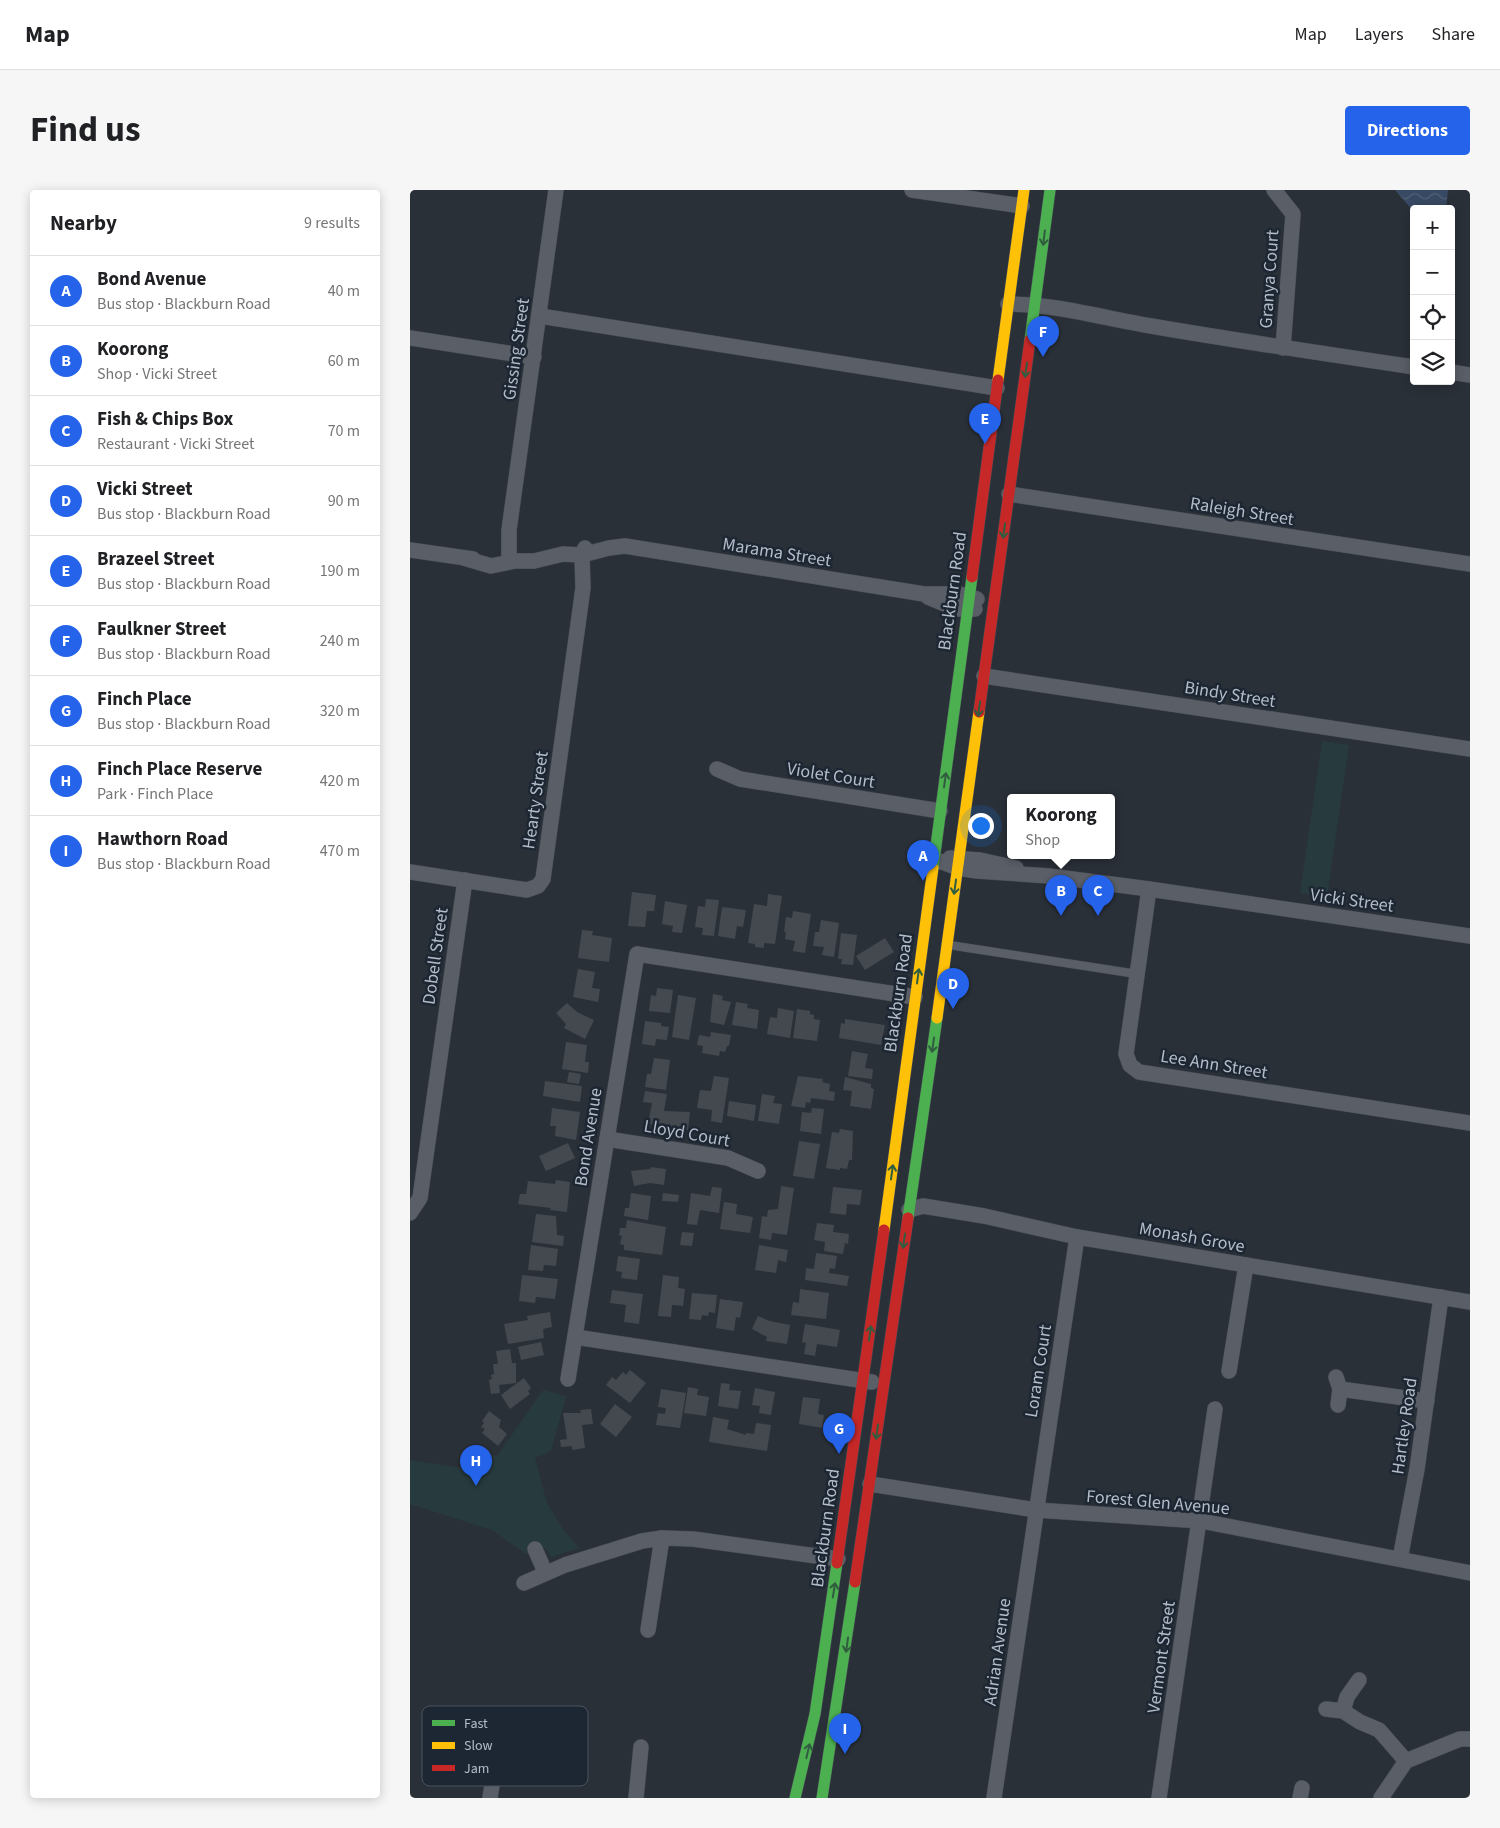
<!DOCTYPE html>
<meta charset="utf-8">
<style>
body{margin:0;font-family:"Source Sans 3",sans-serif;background:#f6f6f6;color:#202124}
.controls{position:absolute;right:15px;top:15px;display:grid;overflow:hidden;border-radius:5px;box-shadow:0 2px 12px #0003}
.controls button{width:45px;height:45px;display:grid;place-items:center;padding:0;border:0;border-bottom:1px solid #e0e0e0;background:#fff;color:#202124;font:25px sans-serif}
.you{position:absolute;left:570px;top:635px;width:18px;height:18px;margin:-12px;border:4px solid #fff;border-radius:50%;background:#1a73e8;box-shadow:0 0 0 8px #1a73e833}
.badge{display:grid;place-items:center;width:32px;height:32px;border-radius:50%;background:#2563eb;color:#fff;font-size:16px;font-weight:700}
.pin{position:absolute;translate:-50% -41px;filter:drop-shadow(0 1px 2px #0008)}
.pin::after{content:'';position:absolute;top:26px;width:18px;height:15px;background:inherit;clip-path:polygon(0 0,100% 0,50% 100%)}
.popup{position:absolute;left:597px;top:604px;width:108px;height:65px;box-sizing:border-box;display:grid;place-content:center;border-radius:5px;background:#fff;filter:drop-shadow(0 1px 4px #0005);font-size:16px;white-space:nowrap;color:#757577}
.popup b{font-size:19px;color:#202124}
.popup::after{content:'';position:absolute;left:50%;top:100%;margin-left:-10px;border:10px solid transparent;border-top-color:#fff}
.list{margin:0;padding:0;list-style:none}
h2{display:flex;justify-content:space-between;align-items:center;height:65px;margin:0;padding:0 20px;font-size:21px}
h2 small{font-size:16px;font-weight:400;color:#757577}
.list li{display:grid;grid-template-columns:32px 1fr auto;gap:15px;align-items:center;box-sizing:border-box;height:70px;padding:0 20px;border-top:1px solid #e0e0e0}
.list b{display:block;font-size:19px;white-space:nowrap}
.list p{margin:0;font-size:16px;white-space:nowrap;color:#757577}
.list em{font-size:16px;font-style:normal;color:#757577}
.icon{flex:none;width:28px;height:28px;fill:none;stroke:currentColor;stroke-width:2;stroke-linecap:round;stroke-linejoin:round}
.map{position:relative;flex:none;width:1060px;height:1608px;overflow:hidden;border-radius:5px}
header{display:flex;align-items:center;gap:30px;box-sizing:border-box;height:70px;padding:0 25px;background:#fff;border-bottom:1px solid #e0e0e0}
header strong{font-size:24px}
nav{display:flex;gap:28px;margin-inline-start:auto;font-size:18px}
.intro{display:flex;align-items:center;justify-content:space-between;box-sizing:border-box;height:120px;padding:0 30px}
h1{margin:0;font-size:35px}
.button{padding:12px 22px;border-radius:5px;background:#2563eb;color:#fff;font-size:18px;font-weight:700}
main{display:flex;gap:30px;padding:0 30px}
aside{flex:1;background:#fff;border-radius:5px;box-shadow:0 2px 12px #0003}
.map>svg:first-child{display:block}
</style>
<header>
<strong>Map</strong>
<nav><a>Map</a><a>Layers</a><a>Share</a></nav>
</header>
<div class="intro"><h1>Find us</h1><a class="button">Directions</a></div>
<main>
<aside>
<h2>Nearby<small>9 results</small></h2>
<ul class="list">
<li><span class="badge">A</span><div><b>Bond Avenue</b><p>Bus stop · Blackburn Road</p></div><em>40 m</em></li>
<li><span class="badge">B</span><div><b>Koorong</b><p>Shop · Vicki Street</p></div><em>60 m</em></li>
<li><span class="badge">C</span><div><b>Fish &amp; Chips Box</b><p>Restaurant · Vicki Street</p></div><em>70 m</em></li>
<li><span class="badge">D</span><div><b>Vicki Street</b><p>Bus stop · Blackburn Road</p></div><em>90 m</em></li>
<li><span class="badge">E</span><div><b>Brazeel Street</b><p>Bus stop · Blackburn Road</p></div><em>190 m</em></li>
<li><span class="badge">F</span><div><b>Faulkner Street</b><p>Bus stop · Blackburn Road</p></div><em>240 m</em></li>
<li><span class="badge">G</span><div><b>Finch Place</b><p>Bus stop · Blackburn Road</p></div><em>320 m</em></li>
<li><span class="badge">H</span><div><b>Finch Place Reserve</b><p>Park · Finch Place</p></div><em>420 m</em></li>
<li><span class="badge">I</span><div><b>Hawthorn Road</b><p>Bus stop · Blackburn Road</p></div><em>470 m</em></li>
</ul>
</aside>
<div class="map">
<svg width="1060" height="1608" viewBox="0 0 1060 1608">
<defs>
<pattern id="water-waves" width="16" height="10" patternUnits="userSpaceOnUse" patternTransform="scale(1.25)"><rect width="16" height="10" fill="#384963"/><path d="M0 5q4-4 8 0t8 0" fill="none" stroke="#526178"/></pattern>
</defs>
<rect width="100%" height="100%" fill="#2a3038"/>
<!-- green -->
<g fill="#273a3e">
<polygon points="912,551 939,555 917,707 890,703"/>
<polygon points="133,1200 156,1206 141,1261 125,1268 137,1313 153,1339 169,1358 142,1367 132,1356 116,1364 82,1340 0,1314 0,1270 59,1279 61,1263 87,1266"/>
</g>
<!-- water -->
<polygon fill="url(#water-waves)" points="985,0 1038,0 1036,19 1004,19 1004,22"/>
<!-- building -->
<g fill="#444950">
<polygon points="222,702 246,705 244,721 237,721 235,737 218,736"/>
<polygon points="358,704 372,706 365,754 354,753 354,758 345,757 345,754 338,753 344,714 357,716"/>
<polygon points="296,709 309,710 304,746 292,745 293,738 285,737 288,716 295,717"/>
<polygon points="255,711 277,715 272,743 262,742 263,736 252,734"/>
<polygon points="312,717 336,720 333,737 327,736 325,749 308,746"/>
<polygon points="383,721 401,724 395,763 383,761 385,751 375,749 376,742 374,742 376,727 382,728"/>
<polygon points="411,730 429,733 424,767 412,765 414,757 403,756 405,742 409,742"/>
<polygon points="172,740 183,741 182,745 202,748 199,772 168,768"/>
<polygon points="431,743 447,745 443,775 431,774 432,769 428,769"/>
<polygon points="475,748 484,762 455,780 446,766"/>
<polygon points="168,779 185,782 182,798 190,799 188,812 163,807"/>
<polygon points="247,798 263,800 260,823 239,821 241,805 246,806"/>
<polygon points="303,804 313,806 312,810 321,812 314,835 300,832"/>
<polygon points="268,805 286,808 279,850 262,847"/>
<polygon points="326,812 338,814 337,818 349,820 347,839 322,835"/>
<polygon points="157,813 167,822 184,830 175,849 154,838 156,834 146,823"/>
<polygon points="368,818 384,821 380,848 357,844 360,827 367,828"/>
<polygon points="387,819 400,821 400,824 404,825 404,829 410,830 407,851 383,848"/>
<polygon points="435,829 475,835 471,855 429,848 431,833 435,834"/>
<polygon points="235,831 251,833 251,836 259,837 257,850 246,849 245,856 232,854"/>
<polygon points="301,842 321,845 319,856 317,856 315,862 310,861 309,866 292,863 293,856 287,855 289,845 300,847"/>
<polygon points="156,852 177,855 175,872 179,872 178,883 152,879"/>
<polygon points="442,861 458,864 455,878 463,879 462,889 438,886"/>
<polygon points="244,868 260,870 256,900 235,897 237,884 241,884"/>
<polygon points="159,882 171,884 169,894 157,892"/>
<polygon points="304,886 319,888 312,933 301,931 302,920 287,918 290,900 301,901"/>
<polygon points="388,886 413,889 412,892 420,894 419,901 425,902 424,911 401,908 400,913 396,912 395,918 381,916"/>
<polygon points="435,887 461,894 461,898 464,899 461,919 440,916 442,901 433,900"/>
<polygon points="135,891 172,896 170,912 133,906"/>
<polygon points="235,901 257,904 254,921 280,922 278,940 238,934 242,913 233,912"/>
<polygon points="352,904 365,906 363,913 372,914 369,934 348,931"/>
<polygon points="319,911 346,915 344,931 317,926"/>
<polygon points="142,918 170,922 166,950 145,946 146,936 140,936"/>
<polygon points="402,918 414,919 411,944 390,941 392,922 401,923"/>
<polygon points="430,939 443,941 442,970 439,970 437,979 430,978 430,980 416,978 422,942 429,943"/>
<polygon points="389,951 410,954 404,989 383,986"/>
<polygon points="158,953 165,968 136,981 129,966"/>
<polygon points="241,977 256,979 254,995 240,993 224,996 221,981 240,979"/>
<polygon points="146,990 160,992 157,1022 140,1020 141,1018 108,1014 110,1004 116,1004 118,991 145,994"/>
<polygon points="371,996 384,998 377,1045 362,1043 361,1050 349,1048 352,1026 357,1027 358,1020 368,1019"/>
<polygon points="302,997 312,998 309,1023 290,1020 287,1035 277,1034 281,1003 300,1006"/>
<polygon points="423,997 452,1000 450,1015 437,1014 436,1025 420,1023"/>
<polygon points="221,1003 241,1006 238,1030 214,1026 215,1018 219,1018"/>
<polygon points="253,1003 269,1005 268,1012 252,1011"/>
<polygon points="314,1012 327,1014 326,1024 343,1027 340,1043 310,1039"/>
<polygon points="126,1024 146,1026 147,1045 154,1046 153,1056 122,1052"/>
<polygon points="217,1030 256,1037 252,1065 214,1060 214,1055 210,1054 212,1046 209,1045 210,1038 216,1038"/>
<polygon points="407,1033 424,1035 423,1042 439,1044 438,1054 435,1053 433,1064 414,1061 415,1052 404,1050"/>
<polygon points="272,1042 284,1043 282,1056 270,1055"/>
<polygon points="121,1055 148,1059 146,1076 134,1075 133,1081 118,1080"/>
<polygon points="349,1055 378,1060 376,1072 368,1070 366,1083 345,1080"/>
<polygon points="406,1063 427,1066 425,1079 420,1078 419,1083 439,1086 437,1096 395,1090 396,1078 404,1079"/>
<polygon points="208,1066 230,1069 227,1090 211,1088 212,1082 206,1081"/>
<polygon points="112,1085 148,1089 145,1109 126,1107 125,1113 109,1111"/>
<polygon points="253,1085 269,1087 268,1098 275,1099 273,1116 262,1115 261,1127 248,1126"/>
<polygon points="390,1099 419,1103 416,1129 381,1125 383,1112 389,1113"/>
<polygon points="202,1100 233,1104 229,1134 214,1132 216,1115 200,1113"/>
<polygon points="282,1103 307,1105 305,1123 299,1122 298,1126 292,1125 291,1130 279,1129"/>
<polygon points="310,1109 333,1112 330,1128 326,1127 324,1141 306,1138"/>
<polygon points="140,1122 142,1137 133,1139 134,1148 98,1154 94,1134 118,1130 117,1126"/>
<polygon points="348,1126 360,1131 380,1135 377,1154 356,1151 357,1147 342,1139"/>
<polygon points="395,1134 430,1140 427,1157 407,1154 405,1166 394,1164 396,1153 392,1152"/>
<polygon points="131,1152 134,1165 111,1170 108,1157"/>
<polygon points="100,1159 102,1173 106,1173 106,1193 89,1195 90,1203 81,1204 79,1190 82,1189 81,1185 84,1184 83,1174 88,1174 86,1161"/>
<polygon points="220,1180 236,1193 220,1213 196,1195 202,1187 206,1190 213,1182 216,1185"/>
<polygon points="114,1188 121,1198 118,1201 120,1204 100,1219 91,1205"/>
<polygon points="311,1193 320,1194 319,1200 331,1201 328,1219 308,1216"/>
<polygon points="278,1197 288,1199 287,1205 299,1207 296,1226 274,1223"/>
<polygon points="345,1198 365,1202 361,1225 349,1223 350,1216 342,1215"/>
<polygon points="251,1199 276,1203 270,1238 246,1235 248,1223 255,1224 256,1218 248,1217"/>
<polygon points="393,1207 410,1209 408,1224 414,1225 412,1238 389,1234"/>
<polygon points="205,1214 222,1227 206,1247 190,1234"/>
<polygon points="181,1219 183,1234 172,1235 175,1258 162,1260 162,1256 151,1257 150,1250 157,1249 153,1223 171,1223 170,1220"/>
<polygon points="79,1221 91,1230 89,1237 97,1244 88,1256 72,1243 75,1239 71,1237 74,1233 72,1231"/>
<polygon points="303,1227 319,1230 317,1239 336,1245 336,1243 344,1244 346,1233 361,1235 357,1261 299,1252"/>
</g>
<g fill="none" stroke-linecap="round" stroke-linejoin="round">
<defs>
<polyline id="lane" points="539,755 727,784"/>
<g id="street">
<polyline points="502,0 612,16"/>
<polyline points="864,0 883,24 873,158"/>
<path d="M598 114C646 114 693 128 741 136 828 151 916 164 1004 177"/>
<polyline points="130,126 587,198"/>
<polyline points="0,148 124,167"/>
<polyline points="1041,182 1060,185"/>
<polyline points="599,304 1060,374"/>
<polyline points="0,360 63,369"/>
<polyline points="99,365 99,340 146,0"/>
<polyline points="54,368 81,376 105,371 124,371 153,364 172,365 199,358 215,356 514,404 549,404 567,409"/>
<polyline points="518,407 547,419 565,419"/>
<polyline points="574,486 1060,559"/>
<polyline points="307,579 330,589 530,621"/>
<polyline points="540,668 570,670 606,678"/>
<polyline points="524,669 548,678 567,681 639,686 739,699 1060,746"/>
<polyline points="0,682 117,700 128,696 133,689 173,398 172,365 175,358"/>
<polyline points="739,699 716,864 720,875 729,882 1060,933"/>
<polyline points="197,949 318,968 348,981"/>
<polyline points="499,1020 513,1016 574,1026 667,1047 1060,1112"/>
<polyline points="0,1023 10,1008 55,690"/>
<polyline points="165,1147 462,1192"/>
<polyline points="819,1181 836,1075"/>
<polyline points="926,1187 930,1199 928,1215"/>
<polyline points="158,1189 227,764 505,807"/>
<polyline points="930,1199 1017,1211"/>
<polyline points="460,1294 626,1320 791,1331 1060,1383"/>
<polyline points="125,1359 135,1382"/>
<polyline points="990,1369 1007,1279 1031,1107"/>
<polyline points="114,1393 155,1375 232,1351 252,1348 283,1349 428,1369"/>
<polyline points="238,1440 252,1348"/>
<polyline points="916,1519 933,1521 950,1532 969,1540 996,1571"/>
<polyline points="933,1521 937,1507 949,1490"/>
<polyline points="80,1608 90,1545"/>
<polyline points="226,1608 231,1557"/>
<polyline points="584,1608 667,1047"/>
<polyline points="749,1608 805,1219"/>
<polyline points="890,1608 892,1598"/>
<polyline points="971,1608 996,1571 1050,1549 1060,1549"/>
</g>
<g id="fast">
<polyline points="620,150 640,0"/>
<polyline points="523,678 562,387"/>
<polyline points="498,1028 527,828"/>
<polyline points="385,1608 405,1524 427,1373"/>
<polyline points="412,1608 445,1392"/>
</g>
<g id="slow">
<polyline points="588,190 614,0"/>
<polyline points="527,828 569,522"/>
<polyline points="474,1040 523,678"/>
</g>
<g id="jam">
<polyline points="562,387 588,190"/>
<polyline points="569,522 620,150"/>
<polyline points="427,1373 474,1040"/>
<polyline points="445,1392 498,1028"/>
</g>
</defs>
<!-- lane casing -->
<use href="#lane" stroke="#484c53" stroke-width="9"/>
<!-- street casing -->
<use href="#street" stroke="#484c53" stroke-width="16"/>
<!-- fast casing -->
<use href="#fast" stroke="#484c55" stroke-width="12"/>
<!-- slow casing -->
<use href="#slow" stroke="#484c55" stroke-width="12"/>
<!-- jam casing -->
<use href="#jam" stroke="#484c55" stroke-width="12"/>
<!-- lane -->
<use href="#lane" stroke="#5a5e66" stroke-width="8"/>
<!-- street -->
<use href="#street" stroke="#5a5e66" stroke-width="15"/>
<!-- fast -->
<use href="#fast" stroke="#4caf50" stroke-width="11"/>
<!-- slow -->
<use href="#slow" stroke="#ffc107" stroke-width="11"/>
<!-- jam -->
<use href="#jam" stroke="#c62828" stroke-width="11"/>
</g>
<!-- one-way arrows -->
<defs><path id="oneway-shaft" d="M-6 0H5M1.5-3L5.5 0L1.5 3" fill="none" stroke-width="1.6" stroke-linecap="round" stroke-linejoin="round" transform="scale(1.25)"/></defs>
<g stroke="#305d3f">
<use href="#oneway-shaft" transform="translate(634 48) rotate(97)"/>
<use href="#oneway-shaft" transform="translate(616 180) rotate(98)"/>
<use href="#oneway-shaft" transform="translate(594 341) rotate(98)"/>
<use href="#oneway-shaft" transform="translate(569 519) rotate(98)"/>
<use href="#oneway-shaft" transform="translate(535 590) rotate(-82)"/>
<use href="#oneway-shaft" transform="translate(545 697) rotate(98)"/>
<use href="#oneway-shaft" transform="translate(508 786) rotate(-82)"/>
<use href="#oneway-shaft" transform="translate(523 855) rotate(98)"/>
<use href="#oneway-shaft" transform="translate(482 982) rotate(-82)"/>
<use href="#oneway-shaft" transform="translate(494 1051) rotate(98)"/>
<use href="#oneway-shaft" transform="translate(460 1143) rotate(-82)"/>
<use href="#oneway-shaft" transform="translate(467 1242) rotate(98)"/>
<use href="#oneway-shaft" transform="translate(424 1400) rotate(-81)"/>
<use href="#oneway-shaft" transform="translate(437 1455) rotate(98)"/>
<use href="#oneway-shaft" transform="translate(398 1561) rotate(-77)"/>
</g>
<g text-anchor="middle" stroke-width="5" stroke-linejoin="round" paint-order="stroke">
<!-- street labels -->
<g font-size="18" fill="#b4bcc9" stroke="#1d2633">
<text transform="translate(859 89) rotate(-86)" y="6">Granya Court</text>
<text transform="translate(106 159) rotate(-82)" y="6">Gissing Street</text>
<text transform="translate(832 321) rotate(9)" y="6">Raleigh Street</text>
<text transform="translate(367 362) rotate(9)" y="6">Marama Street</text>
<text transform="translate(542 401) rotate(-82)" y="6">Blackburn Road</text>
<text transform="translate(820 504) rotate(9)" y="6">Bindy Street</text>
<text transform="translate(421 585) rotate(9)" y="6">Violet Court</text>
<text transform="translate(125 610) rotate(-82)" y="6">Hearty Street</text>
<text transform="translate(942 710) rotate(8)" y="6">Vicki Street</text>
<text transform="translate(25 766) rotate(-82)" y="6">Dobell Street</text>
<text transform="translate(488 803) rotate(-82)" y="6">Blackburn Road</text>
<text transform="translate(804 874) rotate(9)" y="6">Lee Ann Street</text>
<text transform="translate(277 943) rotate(10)" y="6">Lloyd Court</text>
<text transform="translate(178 947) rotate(-81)" y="6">Bond Avenue</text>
<text transform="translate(782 1047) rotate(10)" y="6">Monash Grove</text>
<text transform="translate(628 1181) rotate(-81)" y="6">Loram Court</text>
<text transform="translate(994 1236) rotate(-82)" y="6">Hartley Road</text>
<text transform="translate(748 1312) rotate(5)" y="6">Forest Glen Avenue</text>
<text transform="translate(415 1338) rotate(-82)" y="6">Blackburn Road</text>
<text transform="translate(587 1462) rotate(-82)" y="6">Adrian Avenue</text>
<text transform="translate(751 1467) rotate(-82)" y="6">Vermont Street</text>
</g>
</g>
<!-- legend -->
<rect x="12" y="1516" width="166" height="80" rx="8" fill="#1d2633" stroke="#4a5360" stroke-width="1"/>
<rect x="22" y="1530" width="23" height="6" fill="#4caf50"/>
<rect x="22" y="1552" width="23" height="7" fill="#ffc107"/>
<rect x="22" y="1575" width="23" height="6" fill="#c62828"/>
<g font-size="14" fill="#b4bcc9">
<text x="54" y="1538">Fast</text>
<text x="54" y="1560">Slow</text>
<text x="54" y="1583">Jam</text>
</g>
</svg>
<div class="controls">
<button>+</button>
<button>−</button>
<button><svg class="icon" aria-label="locate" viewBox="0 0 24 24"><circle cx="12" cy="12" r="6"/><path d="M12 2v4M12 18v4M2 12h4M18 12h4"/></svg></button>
<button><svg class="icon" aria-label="layers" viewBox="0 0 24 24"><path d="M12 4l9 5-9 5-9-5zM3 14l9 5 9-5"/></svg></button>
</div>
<div class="you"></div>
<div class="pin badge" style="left:513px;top:691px">A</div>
<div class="pin badge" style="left:651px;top:726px">B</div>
<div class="popup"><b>Koorong</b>Shop</div>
<div class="pin badge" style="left:688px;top:726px">C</div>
<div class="pin badge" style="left:543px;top:819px">D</div>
<div class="pin badge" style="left:575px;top:254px">E</div>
<div class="pin badge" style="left:633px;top:167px">F</div>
<div class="pin badge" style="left:429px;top:1264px">G</div>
<div class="pin badge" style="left:66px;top:1296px">H</div>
<div class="pin badge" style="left:435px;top:1564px">I</div>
</div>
</main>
